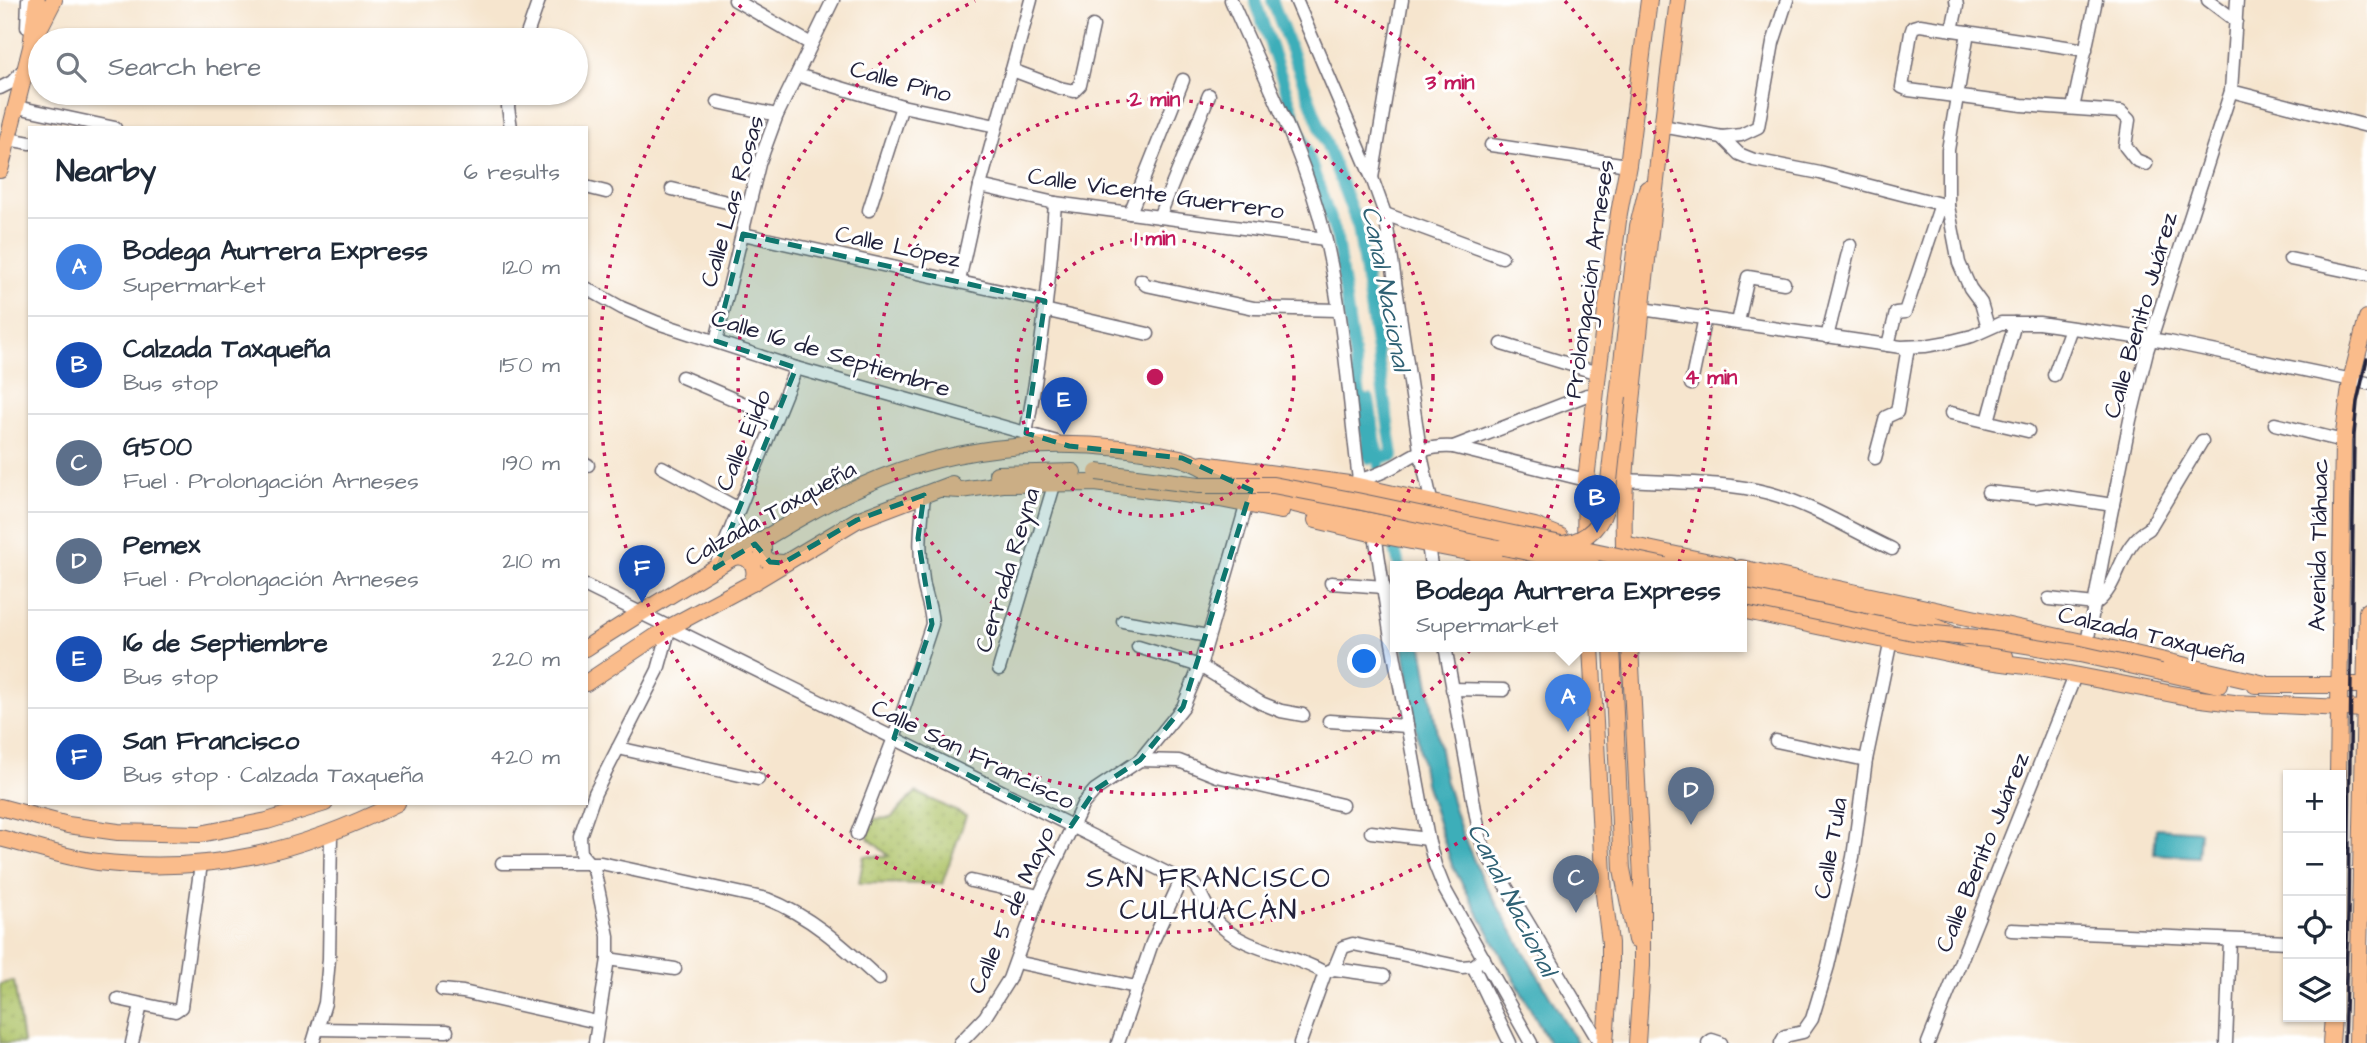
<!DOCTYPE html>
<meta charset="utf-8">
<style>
body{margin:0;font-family:"Architects Daughter",sans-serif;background:#f6f6f7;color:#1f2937}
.controls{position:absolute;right:21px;bottom:21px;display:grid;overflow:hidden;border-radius:0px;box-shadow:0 2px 5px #0004}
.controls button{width:63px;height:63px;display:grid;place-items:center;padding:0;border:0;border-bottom:2px solid #e0e1e3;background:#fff;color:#1f2937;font:35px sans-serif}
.you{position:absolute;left:1365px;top:662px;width:24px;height:24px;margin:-18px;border:5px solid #fff;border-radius:50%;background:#1a73e8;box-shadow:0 0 0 10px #1a73e833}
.badge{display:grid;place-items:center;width:46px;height:46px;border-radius:50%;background:#d1495b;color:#fff;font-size:23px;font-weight:700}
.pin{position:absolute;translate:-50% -58px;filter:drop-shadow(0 2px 4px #0008)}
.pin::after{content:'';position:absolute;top:37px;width:24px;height:21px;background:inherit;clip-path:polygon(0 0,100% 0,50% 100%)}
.popup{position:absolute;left:1390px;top:561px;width:357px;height:91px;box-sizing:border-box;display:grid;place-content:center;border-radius:0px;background:#fff;filter:drop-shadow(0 2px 5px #0005);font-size:23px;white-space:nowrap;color:#747a83}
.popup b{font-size:26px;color:#1f2937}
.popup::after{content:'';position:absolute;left:50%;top:100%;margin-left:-14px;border:14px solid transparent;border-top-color:#fff}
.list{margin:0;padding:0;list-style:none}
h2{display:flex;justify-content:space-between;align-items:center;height:91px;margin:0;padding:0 28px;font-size:30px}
h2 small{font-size:23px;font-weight:400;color:#747a83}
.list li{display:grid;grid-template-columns:46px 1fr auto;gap:21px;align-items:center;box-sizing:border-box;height:98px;padding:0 28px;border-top:2px solid #e0e1e3}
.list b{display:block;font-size:26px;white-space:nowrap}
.list p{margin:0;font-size:23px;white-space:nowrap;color:#747a83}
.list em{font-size:23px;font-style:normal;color:#747a83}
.icon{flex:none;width:38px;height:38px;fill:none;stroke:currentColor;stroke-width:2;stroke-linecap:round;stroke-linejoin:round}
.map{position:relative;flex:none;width:2367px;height:1043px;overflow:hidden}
.search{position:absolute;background:#fff;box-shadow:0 2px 5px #0004;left:28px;top:28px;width:560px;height:77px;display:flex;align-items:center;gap:18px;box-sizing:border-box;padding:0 24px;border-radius:38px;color:#747a83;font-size:26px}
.panel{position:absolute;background:#fff;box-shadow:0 2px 5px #0004;left:28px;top:126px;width:560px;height:679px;border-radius:0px}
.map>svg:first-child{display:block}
</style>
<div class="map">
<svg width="2367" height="1043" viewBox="0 0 2367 1043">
<defs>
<pattern id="park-dots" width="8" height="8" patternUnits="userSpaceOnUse" patternTransform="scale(1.75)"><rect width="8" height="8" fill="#adc266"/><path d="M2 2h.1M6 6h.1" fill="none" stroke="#95a659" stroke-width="1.8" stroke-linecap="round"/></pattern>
</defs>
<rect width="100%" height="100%" fill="#fff"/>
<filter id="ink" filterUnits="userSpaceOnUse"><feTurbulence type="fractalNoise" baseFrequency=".0143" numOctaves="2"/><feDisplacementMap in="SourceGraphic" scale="14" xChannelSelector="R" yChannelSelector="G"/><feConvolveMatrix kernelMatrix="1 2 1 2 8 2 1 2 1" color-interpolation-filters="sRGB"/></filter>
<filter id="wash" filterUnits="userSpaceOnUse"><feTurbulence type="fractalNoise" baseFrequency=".00686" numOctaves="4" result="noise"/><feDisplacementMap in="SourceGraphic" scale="28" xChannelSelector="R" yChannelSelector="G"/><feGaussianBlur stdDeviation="1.57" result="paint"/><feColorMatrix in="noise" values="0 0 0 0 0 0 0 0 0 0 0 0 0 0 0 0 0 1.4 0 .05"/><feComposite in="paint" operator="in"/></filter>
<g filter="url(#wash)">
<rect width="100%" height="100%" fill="#f6e5ce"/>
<!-- park -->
<g fill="url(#park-dots)" stroke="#687250" stroke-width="2">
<polygon points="916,792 966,816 942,884 859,883 864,856 889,856 868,838 871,819 891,818"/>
<polygon points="14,981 23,1043 0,1043 0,984"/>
</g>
<!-- water -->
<g fill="#3eaeb9" stroke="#30687a" stroke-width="2">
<polygon points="1403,646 1422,646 1445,779 1462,833 1481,877 1577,1043 1549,1043 1452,865 1425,783"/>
<polygon points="2156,828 2200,831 2198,857 2154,854"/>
</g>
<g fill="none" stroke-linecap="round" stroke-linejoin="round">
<!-- canal -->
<g stroke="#3eaeb9" stroke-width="12">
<polyline points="1255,0 1337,239 1369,458 1393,456 1358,227 1272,0"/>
<polyline points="1369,400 1379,465"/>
<polyline points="1395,549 1399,566"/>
</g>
</g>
</g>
<g filter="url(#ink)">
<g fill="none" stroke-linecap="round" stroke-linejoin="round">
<defs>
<g id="minor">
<polyline points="735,0 811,44"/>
<path d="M1231 0C1265 78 1305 155 1325 237 1344 316 1349 400 1359 480"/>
<polyline points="1296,0 1372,178 1385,214 1420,450 1432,505"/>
<polyline points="2208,0 2236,21"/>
<polyline points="27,27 28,0"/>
<polyline points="1952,30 1957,6 1956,0"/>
<polyline points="1968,32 1948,150 1948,206 1959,263 1970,288 1981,303 1988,327"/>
<polyline points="525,40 539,0"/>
<polyline points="2086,50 1920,25 1913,27 1911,33 1902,87 1909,90 2022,105 2121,112 2129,120 2125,146 2136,160 2146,164"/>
<polyline points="1012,70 1060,88 1074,91 1080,85 1093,26"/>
<polyline points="797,75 902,106 996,126"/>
<polyline points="0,88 12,82 24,69"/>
<polyline points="2231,91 2367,126"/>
<polyline points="510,93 508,107 511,128"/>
<polyline points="718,102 777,115"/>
<polyline points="17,107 115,128"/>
<polyline points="2073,108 2096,0"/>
<polyline points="1662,126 1722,137 1739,154 1754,160 1820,173 1948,206"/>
<polyline points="1722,137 1741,135 1758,127 1773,43 1787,0"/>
<polyline points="8,139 30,143"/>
<polyline points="1491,145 1628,165"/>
<polyline points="1372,178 1402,0"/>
<polyline points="980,186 1055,203 1325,239"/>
<polyline points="586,187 606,192"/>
<polyline points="672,189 748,207"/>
<polyline points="869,210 902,106"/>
<polyline points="1130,213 1183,80"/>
<polyline points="1385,214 1502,257"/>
<polyline points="1159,217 1209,95"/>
<polyline points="743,234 1045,301"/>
<polyline points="2290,259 2367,275"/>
<polyline points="1141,280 1146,285 1254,308 1338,310"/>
<polyline points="959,281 980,186 1031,0"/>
<polyline points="586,288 622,308 658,323 796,368 1057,442"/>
<polyline points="1642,309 1901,347 1925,346 1948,342 1972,336 2001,323 2039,323 2169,342 2367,383"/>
<polyline points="1044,310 1148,334"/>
<polyline points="1738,322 1748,277 1784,283"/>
<polyline points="1827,337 1850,245"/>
<polyline points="716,341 759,164 777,115 833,0"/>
<polyline points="1502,344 1598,373"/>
<polyline points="1888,345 1896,313 1905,312 1941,204"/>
<polyline points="2054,375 2071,328"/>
<polyline points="682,377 775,417"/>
<polyline points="1691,384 1705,317"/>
<polyline points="1951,413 2028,431"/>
<polyline points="1988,421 2015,323"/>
<polyline points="2275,424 2343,441"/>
<path d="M1026 433C1041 357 1050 280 1055 203"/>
<polyline points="1453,447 1586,480"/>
<polyline points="1875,458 1886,417 1897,412 1908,347"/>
<polyline points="586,464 588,465"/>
<polyline points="662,467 737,508"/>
<path d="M1625 480C1672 483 1723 481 1769 493 1810 504 1853 531 1892 549"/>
<path d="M1353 483C1362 479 1371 477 1380 473 1410 461 1416 445 1453 447L1587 395"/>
<polyline points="1988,492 2035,497 2047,495 2113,505"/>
<polyline points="1375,534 1390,632 1428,839 1435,865 1445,890 1531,1043"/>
<polyline points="1428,544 1431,566"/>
<polyline points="715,568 796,368"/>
<polyline points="1331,583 1384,587"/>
<path d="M586 586 1181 880 1193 883C1204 896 1207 913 1220 925 1249 952 1292 953 1325 973"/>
<path d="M2049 599 2095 604C2121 585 2118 546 2149 529L2202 441"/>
<polyline points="1123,621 1208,636"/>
<polyline points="2087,643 2109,524 2130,420 2147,351 2231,91 2237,0"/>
<polyline points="1445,646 1480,837 1486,853 1600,1043"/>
<polyline points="1138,647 1200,666 1261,703 1281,711 1303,715"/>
<polyline points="999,669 1055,482"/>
<polyline points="1452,689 1504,690"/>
<polyline points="1329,721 1407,726"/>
<polyline points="1776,741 1866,760"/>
<polyline points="618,748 758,779"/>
<polyline points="1140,760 1179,761 1217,776 1342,805"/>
<polyline points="1371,832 1428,839"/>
<path d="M857 834 894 738 932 624C931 606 925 596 923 580 918 547 921 527 924 495"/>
<path d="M502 863H601L767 899C811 916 844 947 879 979"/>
<polyline points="971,881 1039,896"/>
<polyline points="2011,930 2288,942"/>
<polyline points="608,959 675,969"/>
<polyline points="1016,962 1136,987"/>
<polyline points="1473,966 1510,1043"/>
<polyline points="1334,969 1343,947 1353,944 1462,967 1473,966 1484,958"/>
<polyline points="1329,971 1334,969 1384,976"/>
<polyline points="442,990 463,992 597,1022"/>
<polyline points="118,999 175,1011 181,1007 201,864"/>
<polyline points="317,1029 447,1031"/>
<polyline points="132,1043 141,1005"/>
<polyline points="313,1043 325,1003 329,959 331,834"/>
<polyline points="595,1043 608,959 608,936 594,869 581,854 580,836 595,793 658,670 670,627"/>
<polyline points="960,1043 985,1017 1009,979 1039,896 1083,804 1095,790 1140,760 1183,707 1200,666 1247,503"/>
<polyline points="1118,1043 1152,943 1181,880"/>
<polyline points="1300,1043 1325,973"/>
<polyline points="1708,1043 1712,1040 1721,1043"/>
<polyline points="1781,1043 1785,1036 1803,1032 1812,1019 1828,966 1853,857 1866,760 1891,640"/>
<polyline points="1928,1043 2075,676"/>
<polyline points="2226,1043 2230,940"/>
</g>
<g id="major">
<polyline points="36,35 54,0"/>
<polyline points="0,170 31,47 37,0"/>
<polyline points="1618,396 1638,226 1647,189"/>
<polyline points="1203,464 1349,484 1535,526 1560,536 1567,548 1572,550"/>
<polyline points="997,474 1073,472"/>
<polyline points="943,489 961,490 1003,484 1095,483 1220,499 1281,511"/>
<polyline points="1316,520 1375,534 1540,566"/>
<polyline points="768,536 763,543 763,556 770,562 783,563"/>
<polyline points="1624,544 1729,566"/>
<polyline points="1585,546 1586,480 1598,373 1619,213 1628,165 1649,0"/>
<path d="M733 557C750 554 759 567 752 583"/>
<path d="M1625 566C1620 495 1630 424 1637 354 1649 236 1663 118 1678 0"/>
<polyline points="1741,568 2087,643 2265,684"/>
<polyline points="1741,581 1870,607 1916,619 2005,656"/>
<polyline points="1741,610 1981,660 2033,667 2193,698 2234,703 2365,709"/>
<polyline points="1591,646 1604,894 1610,943 1610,973 1605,1043"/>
<polyline points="1612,646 1622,869 1636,940"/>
<polyline points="1630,646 1642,879 1642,966 1637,1043"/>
<path d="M586 648C633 617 682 588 730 559 774 533 817 506 864 485 960 441 1078 435 1180 458 1196 462 1208 471 1223 478 1238 486 1255 494 1272 498 1348 519 1427 531 1504 547"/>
<polyline points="2161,672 2219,685"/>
<polyline points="586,683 670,627 752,583 857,520 952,484"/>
<polyline points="2255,685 2365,685"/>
<polyline points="2338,775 2343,441 2351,380 2367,318"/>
<polyline points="0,807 68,825 118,832 200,834 267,821 325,803"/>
<path d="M0 838C32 846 66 858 98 862 207 875 300 852 397 803"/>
<polyline points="2331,1043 2333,1017"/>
<polyline points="2357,1043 2367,611"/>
</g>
</defs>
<!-- minor casing -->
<use href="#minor" stroke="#6c666e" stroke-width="15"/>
<!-- major casing -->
<use href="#major" stroke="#6c666e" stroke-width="18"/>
<!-- minor -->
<use href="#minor" stroke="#fff" stroke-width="12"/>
<!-- major -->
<use href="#major" stroke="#fabc8b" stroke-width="16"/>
<!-- rail -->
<polyline stroke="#22223b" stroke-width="3.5" points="2344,1043 2348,913 2354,435 2357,402 2367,359"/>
<defs>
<g id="major-bridge">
<polyline points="1097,472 1199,485 1273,485 1357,501 1665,566"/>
<path d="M1564 544C1588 540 1604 524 1607 500L1618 396"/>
<polyline points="1504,547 1593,566"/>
<polyline points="1741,596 1913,632 1989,639 2080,654 2161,672"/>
</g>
</defs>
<!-- major-bridge casing -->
<use href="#major-bridge" stroke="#6c666e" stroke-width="18" stroke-linecap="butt"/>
<!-- major-bridge -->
<use href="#major-bridge" stroke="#fabc8b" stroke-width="16"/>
</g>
</g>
<!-- marked area -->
<path fill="#0f766e" fill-opacity="0.2" stroke="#0f766e" stroke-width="5" stroke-dasharray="14 9" stroke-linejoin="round" d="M743 234 1045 301 1026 433 1069 446 1182 458 1251 490 1183 707 1140 760 1095 790 1071 826 894 738 932 624 918 538 924 495 857 520 783 563 770 562 755 544 715 568 796 368 716 341Z"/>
<!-- distance rings -->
<g fill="none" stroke="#c2185b" stroke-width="3.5" stroke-dasharray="3.5 7">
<circle cx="1155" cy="377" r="139"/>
<circle cx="1155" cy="377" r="278"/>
<path d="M1335 1A417 417 0 1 1 975 1"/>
<path d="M1565 1A556 556 0 1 1 745 1"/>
</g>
<g text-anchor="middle" stroke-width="6" stroke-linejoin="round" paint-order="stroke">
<!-- street labels -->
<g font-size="24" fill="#22223b" stroke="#fff">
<text transform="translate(901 81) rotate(15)" y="8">Calle Pino</text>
<text transform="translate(1156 193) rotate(8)" y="8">Calle Vicente Guerrero</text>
<text transform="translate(732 201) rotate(-74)" y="8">Calle Las Rosas</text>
<text transform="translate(898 246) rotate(12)" y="8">Calle López</text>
<text transform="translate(1589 279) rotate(-82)" y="8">Prolongación Arneses</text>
<text transform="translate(2140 315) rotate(-74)" y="8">Calle Benito Juárez</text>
<text transform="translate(831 353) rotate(17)" y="8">Calle 16 de Septiembre</text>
<text transform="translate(743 440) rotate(-67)" y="8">Calle Ejido</text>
<text transform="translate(770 513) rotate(-29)" y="8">Calzada Taxqueña</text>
<text transform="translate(2318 545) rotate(-89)" y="8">Avenida Tláhuac</text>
<text transform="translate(1007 570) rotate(-73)" y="8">Cerrada Reyna</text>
<text transform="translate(2152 635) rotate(13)" y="8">Calzada Taxqueña</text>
<text transform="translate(973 754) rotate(26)" y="8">Calle San Francisco</text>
<text transform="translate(1830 848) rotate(-80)" y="8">Calle Tula</text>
<text transform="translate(1982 852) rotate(-68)" y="8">Calle Benito Juárez</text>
<text transform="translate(1011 910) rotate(-66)" y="8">Calle 5 de Mayo</text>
</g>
<!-- water labels -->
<g font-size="26" font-style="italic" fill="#2f6174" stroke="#fff">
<text transform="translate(1387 288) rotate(79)" y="9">Canal Nacional</text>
<text transform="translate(1513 899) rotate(63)" y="9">Canal Nacional</text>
</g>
<!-- quarter labels -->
<g font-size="28" letter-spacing="2" fill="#22223b" stroke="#fff">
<text x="1209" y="887">SAN FRANCISCO<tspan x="1209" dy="32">CULHUACÁN</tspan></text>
</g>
</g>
<circle cx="1155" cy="377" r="10" fill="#c2185b" stroke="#fff" stroke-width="3.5"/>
<g font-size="21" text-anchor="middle" font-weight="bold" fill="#c2185b" stroke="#fff" stroke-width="6" stroke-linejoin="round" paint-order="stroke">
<text x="1450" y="89">3 min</text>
<text x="1155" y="106">2 min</text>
<text x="1155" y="245">1 min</text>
<text x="1711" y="384">4 min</text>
</g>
</svg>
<div class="controls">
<button>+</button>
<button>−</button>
<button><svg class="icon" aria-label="locate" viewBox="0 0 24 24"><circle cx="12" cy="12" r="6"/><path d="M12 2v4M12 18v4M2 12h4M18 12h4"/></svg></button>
<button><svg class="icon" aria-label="layers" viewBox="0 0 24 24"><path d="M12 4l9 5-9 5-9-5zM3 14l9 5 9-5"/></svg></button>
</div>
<div class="you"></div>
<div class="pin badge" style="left:1568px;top:732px;background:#3f7fe0">A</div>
<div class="popup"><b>Bodega Aurrera Express</b>Supermarket</div>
<div class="pin badge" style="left:1597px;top:533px;background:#1a4fb4">B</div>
<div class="pin badge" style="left:1576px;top:913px;background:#5c6f8a">C</div>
<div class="pin badge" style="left:1691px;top:825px;background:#5c6f8a">D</div>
<div class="pin badge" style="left:1064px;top:435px;background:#1a4fb4">E</div>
<div class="pin badge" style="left:642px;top:603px;background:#1a4fb4">F</div>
<div class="search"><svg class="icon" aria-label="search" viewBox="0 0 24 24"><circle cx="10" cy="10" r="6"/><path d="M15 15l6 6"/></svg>Search here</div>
<section class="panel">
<h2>Nearby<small>6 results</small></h2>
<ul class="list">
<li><span class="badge" style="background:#3f7fe0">A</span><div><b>Bodega Aurrera Express</b><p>Supermarket</p></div><em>120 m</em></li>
<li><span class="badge" style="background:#1a4fb4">B</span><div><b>Calzada Taxqueña</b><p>Bus stop</p></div><em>150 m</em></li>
<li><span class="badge" style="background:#5c6f8a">C</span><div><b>G500</b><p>Fuel · Prolongación Arneses</p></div><em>190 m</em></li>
<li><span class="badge" style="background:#5c6f8a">D</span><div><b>Pemex</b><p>Fuel · Prolongación Arneses</p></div><em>210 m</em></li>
<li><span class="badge" style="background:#1a4fb4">E</span><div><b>16 de Septiembre</b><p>Bus stop</p></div><em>220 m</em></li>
<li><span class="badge" style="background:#1a4fb4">F</span><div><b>San Francisco</b><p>Bus stop · Calzada Taxqueña</p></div><em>420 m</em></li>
</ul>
</section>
</div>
